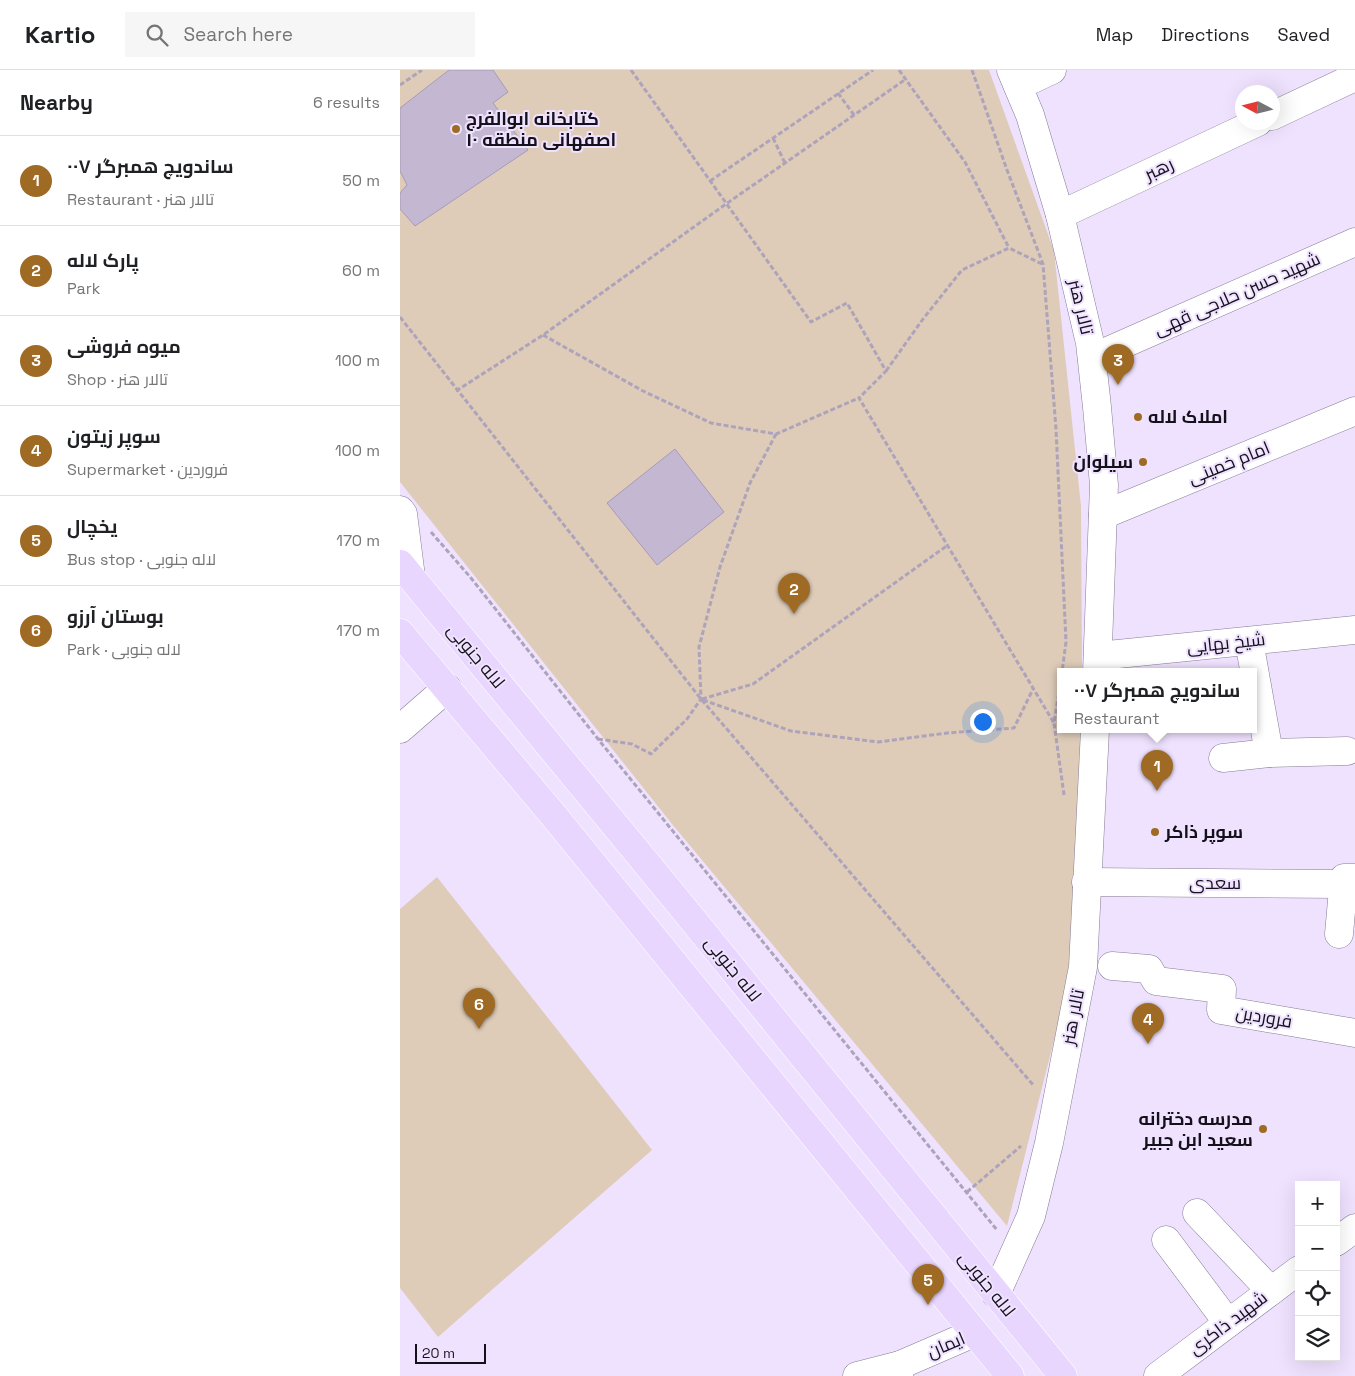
<!DOCTYPE html>
<meta charset="utf-8">
<style>
body{margin:0;font-family:"Space Grotesk",Cairo,sans-serif;background:#f6f6f6;color:#202124}
.controls{position:absolute;right:15px;bottom:15px;display:grid;overflow:hidden;border-radius:0px;box-shadow:0 5px 20px #0002}
.controls button{width:45px;height:45px;display:grid;place-items:center;padding:0;border:0;border-bottom:1px solid #e0e0e0;background:#fff;color:#202124;font:25px sans-serif}
.compass{position:absolute;left:835px;top:15px;width:45px;height:45px;border-radius:50%;background:#fff;box-shadow:0 5px 20px #0002;rotate:277deg}
.scale{position:absolute;left:15px;bottom:12px;width:71px;box-sizing:border-box;padding-left:5px;border:2px solid #15111a;border-top:0;font-size:14px;line-height:18px;white-space:nowrap;color:#15111a;-webkit-text-stroke:4px #efe2ff;paint-order:stroke}
.you{position:absolute;left:582px;top:651px;width:18px;height:18px;margin:-12px;border:4px solid #fff;border-radius:50%;background:#1a73e8;box-shadow:0 0 0 8px #1a73e833}
.badge{display:grid;place-items:center;width:32px;height:32px;border-radius:50%;background:#9f6a23;color:#fff;font-size:16px;font-weight:700}
.pin{position:absolute;translate:-50% -41px;filter:drop-shadow(0 1px 2px #0008)}
.pin::after{content:'';position:absolute;top:26px;width:18px;height:15px;background:inherit;clip-path:polygon(0 0,100% 0,50% 100%)}
.popup{position:absolute;left:657px;top:598px;width:200px;height:65px;box-sizing:border-box;display:grid;place-content:center;border-radius:0px;background:#fff;filter:drop-shadow(0 1px 4px #0005);font-size:16px;white-space:nowrap;color:#757577}
.popup b{font-size:19px;color:#202124}
.popup::after{content:'';position:absolute;left:50%;top:100%;margin-left:-10px;border:10px solid transparent;border-top-color:#fff}
.list{margin:0;padding:0;list-style:none}
h2{display:flex;justify-content:space-between;align-items:center;height:65px;margin:0;padding:0 20px;font-size:21px}
h2 small{font-size:16px;font-weight:400;color:#757577}
.list li{display:grid;grid-template-columns:32px 1fr auto;gap:15px;align-items:center;box-sizing:border-box;height:90px;padding:0 20px;border-top:1px solid #e0e0e0}
.list b{display:block;font-size:19px;white-space:nowrap}
.list p{margin:0;font-size:16px;white-space:nowrap;color:#757577}
.list em{font-size:16px;font-style:normal;color:#757577}
.icon{flex:none;width:28px;height:28px;fill:none;stroke:currentColor;stroke-width:2;stroke-linecap:round;stroke-linejoin:round}
.map{position:relative;flex:none;width:955px;height:1306px;overflow:hidden}
header{display:flex;align-items:center;gap:30px;box-sizing:border-box;height:70px;padding:0 25px;background:#fff;border-bottom:1px solid #e0e0e0}
header strong{font-size:24px}
nav{display:flex;gap:28px;margin-inline-start:auto;font-size:18px}
.search{width:350px;height:45px;background:#f6f6f6;display:flex;align-items:center;gap:12px;box-sizing:border-box;padding:0 18px;border-radius:0px;color:#757577;font-size:19px}
main{display:flex}
aside{flex:1;background:#fff}
.map>svg:first-child{display:block}
</style>
<header>
<strong>Kartio</strong>
<div class="search"><svg class="icon" aria-label="search" viewBox="0 0 24 24"><circle cx="10" cy="10" r="6"/><path d="M15 15l6 6"/></svg>Search here</div>
<nav><a>Map</a><a>Directions</a><a>Saved</a></nav>
</header>
<main>
<aside>
<h2>Nearby<small>6 results</small></h2>
<ul class="list">
<li><span class="badge">1</span><div><b>ساندویچ همبرگر ۰۰۷</b><p>Restaurant · تالار هنر</p></div><em>50 m</em></li>
<li><span class="badge">2</span><div><b>پارک لاله</b><p>Park</p></div><em>60 m</em></li>
<li><span class="badge">3</span><div><b>میوه فروشی</b><p>Shop · تالار هنر</p></div><em>100 m</em></li>
<li><span class="badge">4</span><div><b>سوپر زیتون</b><p>Supermarket · فروردین</p></div><em>100 m</em></li>
<li><span class="badge">5</span><div><b>یخچال</b><p>Bus stop · لاله جنوبی</p></div><em>170 m</em></li>
<li><span class="badge">6</span><div><b>بوستان آرزو</b><p>Park · لاله جنوبی</p></div><em>170 m</em></li>
</ul>
</aside>
<div class="map">
<svg width="955" height="1306" viewBox="0 0 955 1306">
<rect width="100%" height="100%" fill="#efe2ff"/>
<!-- green -->
<g fill="#deccb8">
<polygon points="0,0 589,0 654,181 681,436 682,602 661,602 661,660 683,660 672,899 607,1156 272,754 0,412"/>
<polygon points="37,807 252,1080 38,1267 0,1218 0,839"/>
</g>
<!-- building -->
<g fill="#c3b7d2" stroke="#a79bb6">
<polygon points="49,0 93,0 108,22 93,33 128,80 15,156 0,139 0,123 7,115 0,101 0,38"/>
<polygon points="275,379 324,442 257,495 207,433"/>
</g>
<g fill="none" stroke-linecap="round" stroke-linejoin="round">
<defs>
<g id="minor">
<polyline points="611,0 630,45 660,145 690,273 697,337 704,415 697,602"/>
<polyline points="618,16 652,0"/>
<polyline points="872,46 955,7"/>
<polyline points="660,145 858,52"/>
<polyline points="692,288 955,172"/>
<polyline points="0,440 3,444 11,507"/>
<polyline points="703,445 955,341"/>
<polyline points="849,571 869,683"/>
<polyline points="698,586 955,560"/>
<polyline points="0,659 47,618"/>
<polyline points="823,688 869,683 947,681"/>
<polyline points="686,812 943,814"/>
<polyline points="939,864 944,808 955,808"/>
<polyline points="712,896 749,899 756,911 822,919 821,940 955,963"/>
<polyline points="797,1143 871,1221"/>
<polyline points="766,1170 828,1253"/>
<polyline points="936,1172 955,1158"/>
<polyline points="596,1224 631,1146 649,1073 683,897 695,660"/>
<polyline points="457,1306 500,1295"/>
<polyline points="499,1306 500,1295 574,1263"/>
<polyline points="758,1306 899,1200"/>
</g>
<g id="major">
<polyline points="0,494 275,828 663,1306"/>
<polyline points="0,563 154,746 610,1306"/>
</g>
</defs>
<!-- minor casing -->
<use href="#minor" stroke="#867b94" stroke-width="29"/>
<!-- major casing -->
<use href="#major" stroke="#fff" stroke-width="29"/>
<!-- path -->
<g stroke="#ada3ba" stroke-width="3" stroke-dasharray="5 2.5" stroke-linecap="butt">
<polyline points="231,0 411,252 447,233 486,301 459,328 654,653"/>
<polyline points="499,0 565,92 609,178"/>
<polyline points="572,0 607,100 643,194 656,359 666,572 662,602"/>
<polyline points="0,15 22,0"/>
<polyline points="438,23 454,45"/>
<polyline points="373,68 385,93"/>
<polyline points="310,111 473,0"/>
<polyline points="0,247 301,629 634,1016"/>
<polyline points="143,265 243,321 311,353 376,364 459,328"/>
<polyline points="486,301 523,249 562,200 609,178 642,194"/>
<polyline points="56,321 143,265 326,134 506,9"/>
<polyline points="31,462 71,508 198,669 597,1160"/>
<polyline points="661,609 654,653 664,725"/>
<polyline points="302,629 353,614 548,475"/>
<polyline points="303,630 391,661 478,672 547,663 614,658 633,619"/>
<polyline points="198,669 232,674 251,684 287,649 301,629 299,577 320,497 350,413 376,364"/>
<polyline points="567,1122 621,1076"/>
</g>
<!-- minor -->
<use href="#minor" stroke="#fff" stroke-width="28"/>
<!-- major -->
<use href="#major" stroke="#e9d6fe" stroke-width="28"/>
</g>
<!-- markers -->
<g fill="#9f6a23" stroke="#efe2ff" stroke-width="2">
<circle cx="56" cy="59" r="5"/>
<circle cx="738" cy="347" r="5"/>
<circle cx="743" cy="392" r="5"/>
<circle cx="755" cy="762" r="5"/>
<circle cx="863" cy="1059" r="5"/>
</g>
<g text-anchor="middle" stroke-width="4" stroke-linejoin="round" paint-order="stroke">
<!-- poi labels -->
<g font-size="18" font-weight="bold" fill="#15111a" stroke="#efe2ff" text-anchor="start">
<text x="66" y="55">کتابخانه ابوالفرج<tspan x="66" dy="21">اصفهانی منطقه ۱۰</tspan></text>
<text x="748" y="353">املاک لاله</text>
<text x="733" y="398" text-anchor="end">سیلوان</text>
<text x="765" y="768">سوپر ذاکر</text>
<text x="853" y="1055" text-anchor="end">مدرسه دخترانه<tspan x="853" dy="21">سعید ابن جبیر</tspan></text>
</g>
<!-- street labels -->
<g font-size="18" fill="#15111a" stroke="#efe2ff">
<text transform="translate(759 99) rotate(-25)" y="6">رهبر</text>
<text transform="translate(837 224) rotate(-24)" y="6">شهید حسن حلاجی قهی</text>
<text transform="translate(681 237) rotate(77)" y="6">تالار هنر</text>
<text transform="translate(829 393) rotate(-22)" y="6">امام خمینی</text>
<text transform="translate(826 573) rotate(-6)" y="6">شیخ بهایی</text>
<text transform="translate(76 586) rotate(50)" y="6">لاله جنوبی</text>
<text x="815" y="819">سعدی</text>
<text transform="translate(333 899) rotate(51)" y="6">لاله جنوبی</text>
<text transform="translate(673 947) rotate(-79)" y="6">تالار هنر</text>
<text transform="translate(864 947) rotate(10)" y="6">فروردین</text>
<text transform="translate(587 1214) rotate(51)" y="6">لاله جنوبی</text>
<text transform="translate(828 1253) rotate(-37)" y="6">شهید ذاکری</text>
<text transform="translate(546 1275) rotate(-23)" y="6">ایمان</text>
</g>
</g>
</svg>
<div class="controls">
<button>+</button>
<button>−</button>
<button><svg class="icon" aria-label="locate" viewBox="0 0 24 24"><circle cx="12" cy="12" r="6"/><path d="M12 2v4M12 18v4M2 12h4M18 12h4"/></svg></button>
<button><svg class="icon" aria-label="layers" viewBox="0 0 24 24"><path d="M12 4l9 5-9 5-9-5zM3 14l9 5 9-5"/></svg></button>
</div>
<svg class="compass" viewBox="-18 -18 36 36"><path d="M0-13l5 13h-10z" fill="#e53935"/><path d="M0 13l5-13h-10z" fill="#757577"/></svg>
<div class="scale">20 m</div>
<div class="you"></div>
<div class="pin badge" style="left:757px;top:721px">1</div>
<div class="popup"><b>ساندویچ همبرگر ۰۰۷</b>Restaurant</div>
<div class="pin badge" style="left:394px;top:544px">2</div>
<div class="pin badge" style="left:718px;top:315px">3</div>
<div class="pin badge" style="left:748px;top:974px">4</div>
<div class="pin badge" style="left:528px;top:1235px">5</div>
<div class="pin badge" style="left:79px;top:959px">6</div>
</div>
</main>
